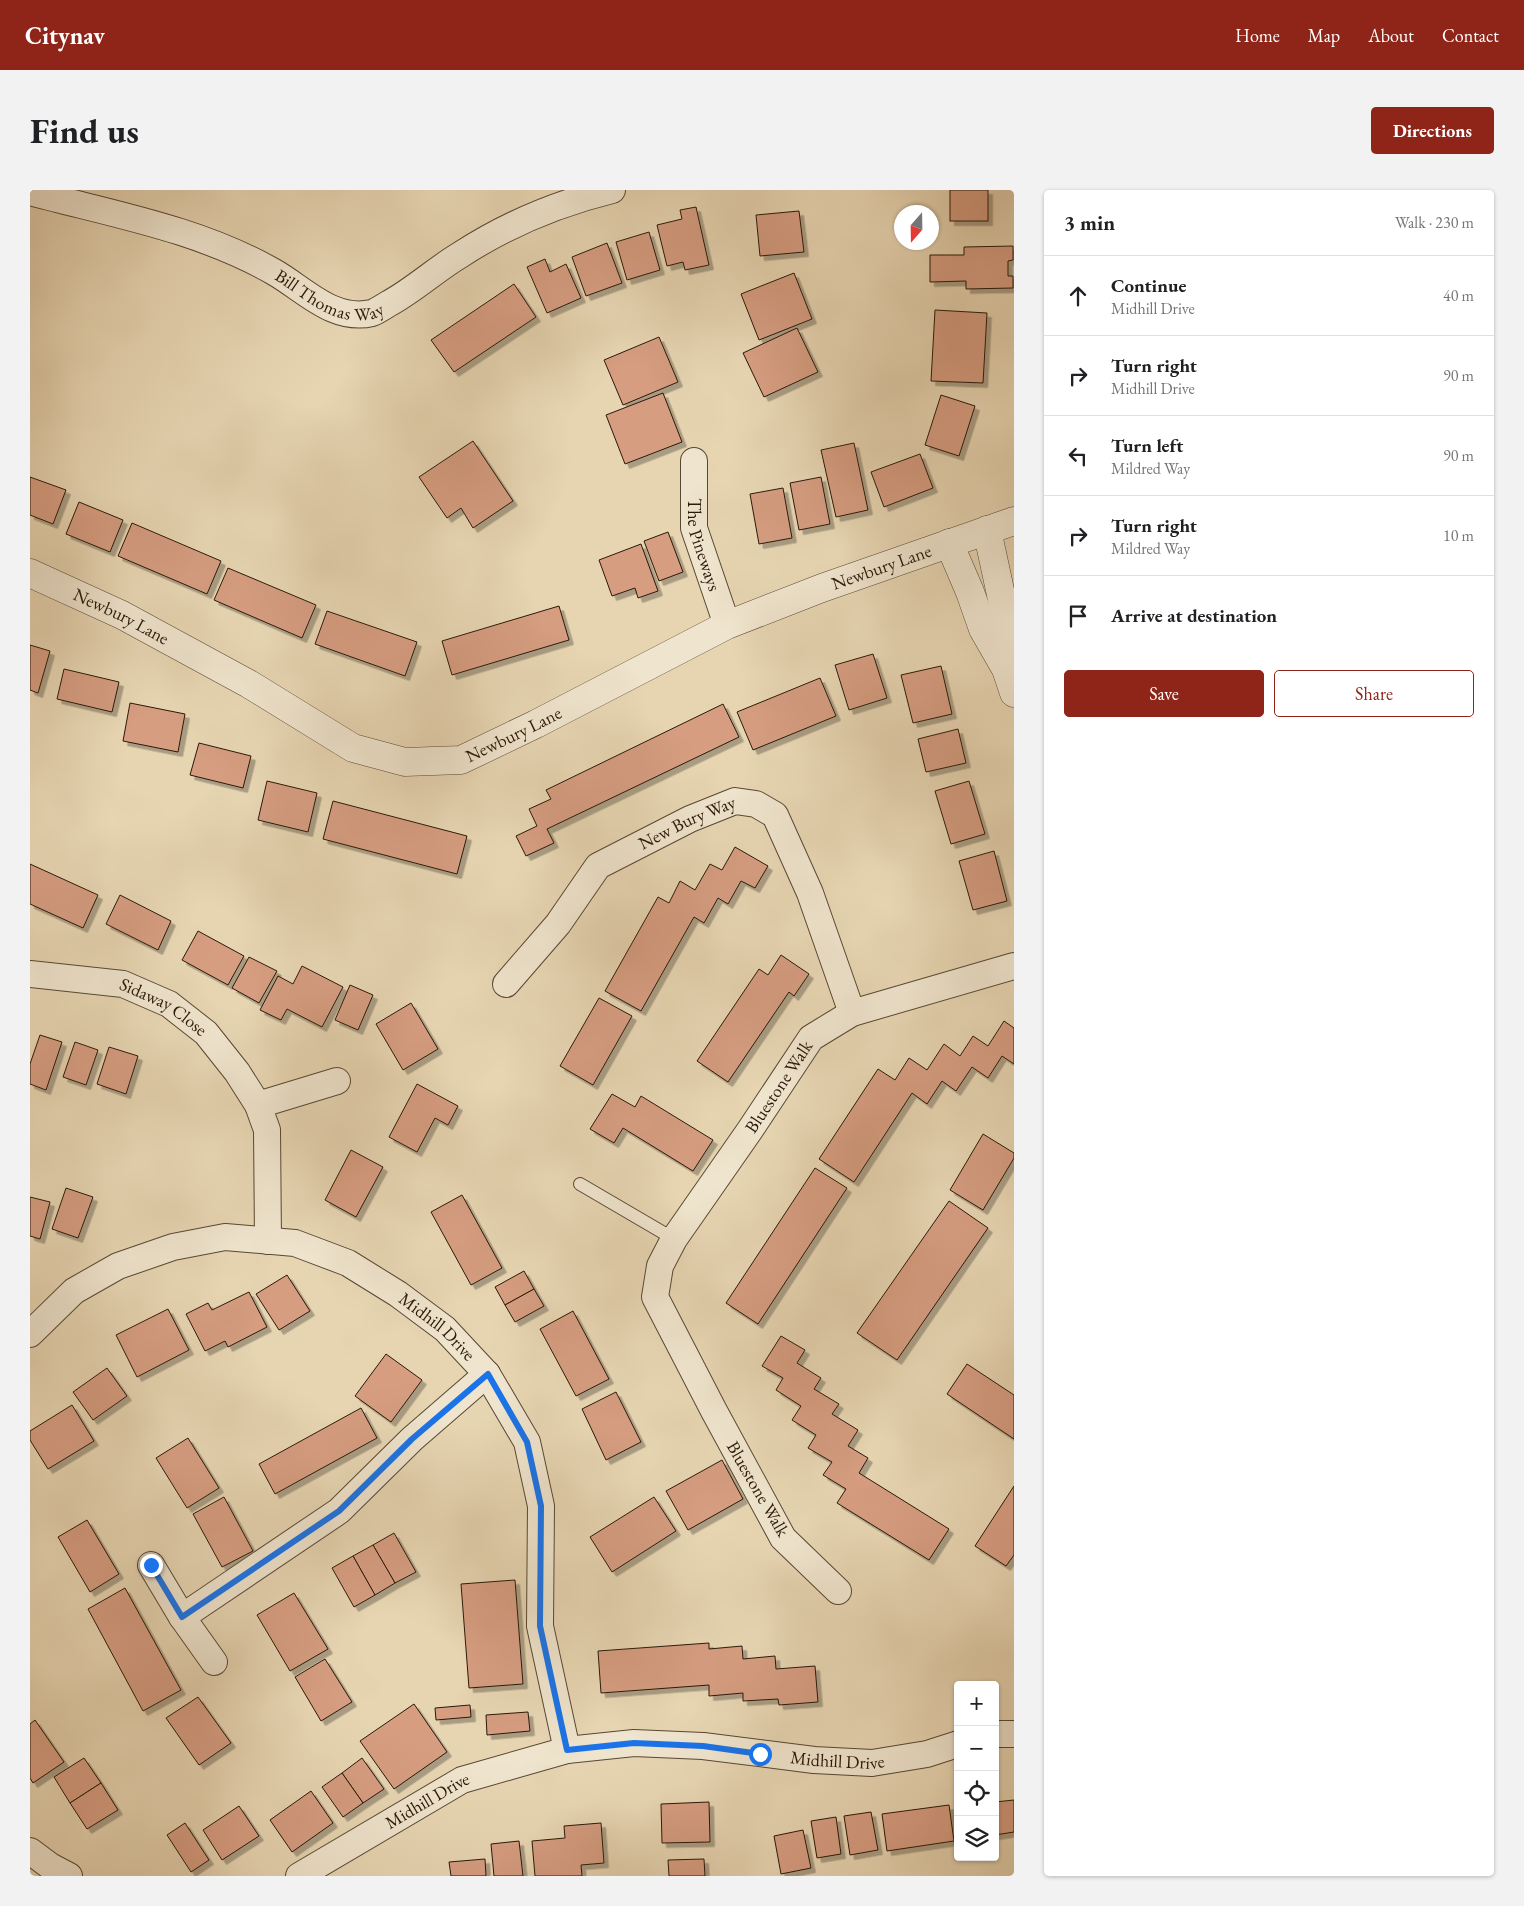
<!DOCTYPE html>
<meta charset="utf-8">
<style>
body{margin:0;font-family:"EB Garamond",serif;background:#f2f2f2;color:#202124}
.controls{position:absolute;right:15px;bottom:15px;display:grid;overflow:hidden;border-radius:5px;box-shadow:0 1px 4px #0004}
.controls button{width:45px;height:45px;display:grid;place-items:center;padding:0;border:0;border-bottom:1px solid #e0e0e0;background:#fff;color:#202124;font:25px sans-serif}
.compass{position:absolute;left:864px;top:15px;width:45px;height:45px;border-radius:50%;background:#fff;box-shadow:0 1px 4px #0004;rotate:200deg}
.stop{position:absolute;width:15px;height:15px;margin:-11px;border:4px solid #1a73e8;border-radius:50%;background:#fff}
.stop.end{background:#1a73e8;border-color:#fff;box-shadow:0 1px 5px #0008}
.list{margin:0;padding:0;list-style:none}
h2{display:flex;justify-content:space-between;align-items:center;height:65px;margin:0;padding:0 20px;font-size:21px}
h2 small{font-size:16px;font-weight:400;color:#757577}
.list li{display:grid;grid-template-columns:32px 1fr auto;gap:15px;align-items:center;box-sizing:border-box;height:80px;padding:0 20px;border-top:1px solid #e0e0e0}
.list b{display:block;font-size:19px;white-space:nowrap}
.list p{margin:0;font-size:16px;white-space:nowrap;color:#757577}
.list em{font-size:16px;font-style:normal;color:#757577}
.actions{display:flex;gap:10px;padding:15px 20px}
.actions a{flex:1;padding:11px 0;border:1px solid #8f2418;border-radius:5px;text-align:center;font-size:18px;color:#8f2418}
.actions .main{background:#8f2418;color:#fff}
.icon{flex:none;width:28px;height:28px;fill:none;stroke:currentColor;stroke-width:2;stroke-linecap:round;stroke-linejoin:round}
.map{position:relative;flex:none;width:984px;height:1686px;overflow:hidden;border-radius:5px}
header{display:flex;align-items:center;gap:30px;box-sizing:border-box;height:70px;padding:0 25px;background:#8f2418;color:#fff}
header strong{font-size:24px}
nav{display:flex;gap:28px;margin-inline-start:auto;font-size:18px}
.intro{display:flex;align-items:center;justify-content:space-between;box-sizing:border-box;height:120px;padding:0 30px}
h1{margin:0;font-size:35px}
.button{padding:12px 22px;border-radius:5px;background:#8f2418;color:#fff;font-size:18px;font-weight:700}
main{display:flex;gap:30px;padding:0 30px}
aside{flex:1;background:#fff;border-radius:5px;box-shadow:0 1px 4px #0004}
.map>svg:first-child{display:block}
</style>
<header>
<strong>Citynav</strong>
<nav><a>Home</a><a>Map</a><a>About</a><a>Contact</a></nav>
</header>
<div class="intro"><h1>Find us</h1><a class="button">Directions</a></div>
<main>
<div class="map">
<svg width="984" height="1686" viewBox="0 0 984 1686">
<defs>
<filter id="shadow"><feDropShadow dx="4.5" dy="4.5" stdDeviation="0" flood-color="#0004"/></filter>
</defs>
<rect width="100%" height="100%" fill="#e7d5b2"/>
<filter id="stains"><feTurbulence type="fractalNoise" baseFrequency=".004" numOctaves="4"/><feColorMatrix values="0 0 0 0 .2 0 0 0 0 .09 0 0 0 0 .02 0 0 0 .5 -.17"/></filter>
<radialGradient id="worn" r=".72"><stop offset=".6" stop-color="#630" stop-opacity="0"/><stop offset="1" stop-color="#630" stop-opacity=".3"/></radialGradient>
<!-- building -->
<g fill="#d69d81" stroke="#291909" filter="url(#shadow)">
<rect x="920" y="0" width="38" height="31"/>
<polygon points="666,17 679,75 655,80 653,72 637,76 627,35 652,29 650,20"/>
<polygon points="769,21 774,62 730,66 726,25"/>
<polygon points="619,42 630,80 597,90 586,52"/>
<polygon points="577,53 592,93 556,106 542,67"/>
<polygon points="983,56 983,70 978,71 978,86 983,86 983,98 936,99 936,91 900,92 900,65 934,65 934,57"/>
<polygon points="515,69 520,82 536,74 551,108 517,123 497,77"/>
<polygon points="764,83 782,129 729,150 711,104"/>
<polygon points="484,94 506,127 424,182 401,150"/>
<polygon points="905,120 957,123 953,193 901,191"/>
<polygon points="767,138 788,182 734,207 713,163"/>
<polygon points="629,147 648,192 593,215 574,170"/>
<polygon points="633,203 652,252 595,274 576,225"/>
<polygon points="911,205 945,216 929,266 895,255"/>
<polygon points="443,251 483,311 443,338 431,318 417,328 389,287"/>
<polygon points="824,253 838,320 806,327 791,260"/>
<polygon points="890,264 903,298 854,317 841,282"/>
<polygon points="0,287 36,300 23,334 0,325"/>
<polygon points="791,287 800,334 769,340 760,293"/>
<polygon points="753,298 762,348 729,354 720,304"/>
<polygon points="49,312 93,330 80,362 36,344"/>
<polygon points="102,333 191,371 177,404 88,366"/>
<polygon points="638,342 653,382 629,391 614,351"/>
<polygon points="611,354 628,401 608,408 605,398 582,406 569,370"/>
<polygon points="198,378 286,415 272,448 184,410"/>
<polygon points="529,416 539,450 422,485 412,451"/>
<polygon points="297,421 387,452 375,486 285,454"/>
<polygon points="0,455 20,461 8,503 0,500"/>
<polygon points="843,464 857,508 819,520 805,475"/>
<polygon points="911,476 922,524 883,533 871,485"/>
<polygon points="34,479 89,492 82,522 27,509"/>
<polygon points="790,488 806,526 723,560 707,522"/>
<polygon points="100,513 155,524 148,562 93,551"/>
<polygon points="693,514 709,547 517,639 524,653 496,666 486,646 507,636 499,619 521,609 516,600"/>
<polygon points="928,539 936,573 896,582 888,549"/>
<polygon points="169,553 221,566 213,598 160,585"/>
<polygon points="237,591 287,603 278,642 228,630"/>
<polygon points="939,591 955,644 921,654 905,601"/>
<polygon points="303,611 437,646 427,684 293,649"/>
<polygon points="705,657 738,676 725,698 711,691 698,714 688,708 674,733 664,727 611,821 575,801 628,707 639,713 650,691 665,700 680,674 692,680"/>
<polygon points="964,661 977,711 943,720 929,671"/>
<polygon points="0,674 68,705 53,738 0,714"/>
<polygon points="90,705 141,731 128,760 76,734"/>
<polygon points="168,741 214,766 198,795 152,770"/>
<polygon points="751,765 779,784 764,806 759,802 698,892 667,871 729,779 738,785"/>
<polygon points="219,767 247,781 229,813 202,798"/>
<polygon points="272,776 313,797 292,837 257,819 251,830 230,820 248,786 263,794"/>
<polygon points="320,795 343,805 328,840 305,830"/>
<polygon points="569,808 602,826 563,895 530,876"/>
<polygon points="381,813 408,859 373,880 346,834"/>
<polygon points="974,831 984,838 984,874 972,866 958,888 942,877 926,901 912,891 897,914 882,903 824,992 789,969 848,879 865,890 879,868 897,880 914,854 930,866 943,846 958,856"/>
<polygon points="10,845 32,852 16,900 0,894 0,874"/>
<polygon points="45,852 68,860 56,895 33,887"/>
<polygon points="79,857 108,866 96,904 67,894"/>
<polygon points="387,894 428,916 418,935 405,928 387,962 359,947"/>
<polygon points="582,904 605,917 611,906 683,950 663,981 593,938 584,953 560,939"/>
<polygon points="953,944 984,963 984,968 953,1020 920,1000"/>
<polygon points="321,960 353,977 326,1027 295,1010"/>
<polygon points="785,978 817,998 728,1134 696,1113"/>
<polygon points="36,998 63,1007 48,1048 22,1039"/>
<polygon points="432,1005 472,1078 441,1095 401,1022"/>
<polygon points="0,1007 20,1012 10,1049 0,1046"/>
<polygon points="919,1011 958,1038 867,1170 827,1143"/>
<polygon points="494,1081 504,1099 475,1115 465,1097"/>
<polygon points="257,1085 280,1121 249,1140 226,1104"/>
<polygon points="504,1099 514,1116 485,1132 475,1115"/>
<polygon points="219,1102 237,1137 198,1157 195,1151 175,1161 156,1124 178,1113 182,1120"/>
<polygon points="138,1119 159,1160 107,1187 86,1145"/>
<polygon points="543,1121 579,1189 546,1206 510,1139"/>
<polygon points="751,1146 775,1160 767,1173 791,1188 784,1199 809,1214 802,1224 828,1240 818,1256 838,1268 829,1283 919,1339 899,1370 807,1313 816,1299 793,1285 802,1272 778,1258 786,1245 762,1230 771,1216 746,1200 753,1188 732,1176"/>
<polygon points="356,1164 392,1190 361,1232 325,1206"/>
<polygon points="937,1174 984,1205 984,1249 917,1204"/>
<polygon points="77,1178 97,1206 63,1230 43,1202"/>
<polygon points="586,1202 611,1252 576,1270 552,1219"/>
<polygon points="42,1215 64,1251 18,1279 0,1250 0,1241"/>
<polygon points="331,1218 347,1248 245,1304 229,1274"/>
<polygon points="158,1248 189,1298 157,1318 126,1268"/>
<polygon points="692,1270 713,1309 658,1340 636,1301"/>
<polygon points="984,1296 984,1365 976,1376 945,1356"/>
<polygon points="194,1307 223,1361 192,1377 163,1324"/>
<polygon points="624,1307 646,1341 582,1382 560,1347"/>
<polygon points="57,1330 89,1384 60,1402 28,1347"/>
<polygon points="364,1343 386,1382 365,1393 343,1355"/>
<polygon points="343,1355 365,1393 345,1405 323,1366"/>
<polygon points="323,1366 345,1405 324,1417 302,1378"/>
<polygon points="485,1390 493,1494 439,1498 431,1394"/>
<polygon points="95,1398 151,1500 113,1521 58,1419"/>
<polygon points="264,1403 298,1459 260,1481 227,1425"/>
<polygon points="679,1453 679,1459 712,1456 713,1469 745,1466 746,1479 785,1476 788,1512 749,1515 748,1509 713,1511 713,1503 679,1506 679,1495 571,1503 568,1461"/>
<polygon points="295,1469 322,1512 291,1531 265,1487"/>
<polygon points="168,1507 201,1553 169,1575 136,1528"/>
<polygon points="384,1514 417,1562 364,1599 330,1551"/>
<polygon points="440,1515 441,1527 406,1530 405,1518"/>
<polygon points="498,1522 500,1541 457,1545 456,1525"/>
<polygon points="5,1530 34,1572 3,1593 0,1588 0,1534"/>
<polygon points="54,1568 71,1593 40,1613 24,1587"/>
<polygon points="332,1568 354,1599 333,1613 312,1583"/>
<polygon points="312,1583 333,1613 313,1627 292,1597"/>
<polygon points="71,1593 88,1620 57,1639 40,1613"/>
<polygon points="281,1601 303,1633 262,1662 240,1630"/>
<polygon points="984,1610 984,1642 965,1645 965,1612"/>
<polygon points="679,1612 680,1652 632,1653 631,1614"/>
<polygon points="919,1615 924,1651 857,1661 852,1624"/>
<polygon points="209,1616 229,1646 192,1670 173,1640"/>
<polygon points="841,1622 848,1660 820,1665 814,1626"/>
<polygon points="806,1627 811,1664 787,1668 781,1631"/>
<polygon points="155,1633 179,1670 161,1682 137,1645"/>
<polygon points="571,1633 574,1673 551,1675 552,1686 505,1686 502,1651 535,1648 534,1636"/>
<polygon points="773,1640 781,1678 751,1684 744,1646"/>
<polygon points="489,1651 493,1686 464,1686 461,1654"/>
<polygon points="455,1669 456,1686 421,1686 419,1672"/>
<polygon points="674,1669 675,1686 639,1686 638,1670"/>
</g>
<g fill="none" stroke-linecap="round" stroke-linejoin="round">
<defs>
<polyline id="service" points="550,994 644,1049"/>
<g id="minor">
<path id="s1" d="M0 2C82 24 169 39 244 82 274 99 303 132 342 123 347 121 353 117 358 114 384 100 405 80 430 65 476 35 529 13 582 0"/>
<path id="s2" d="M664 271V338L697 435"/>
<path id="s3" d="M0 784 93 794 139 814 176 843 207 882 228 915 237 940 238 1051"/>
<path id="s4" d="M476 794 528 734 568 676 660 629 705 611 726 614 745 625 780 703 822 823"/>
<polyline points="228,915 307,891"/>
<path id="s5" d="M0 1144 44 1101 88 1076 143 1057 195 1047 265 1053 318 1073 368 1104 415 1139 457 1184 497 1252 511 1316 510 1436 537 1560"/>
<polyline points="121,1375 152,1427 184,1472"/>
<path id="s6" d="M808 1401 753 1348 684 1221 625 1107 630 1076 644 1049 720 940 781 848 822 823 984 776"/>
<polyline points="152,1427 309,1321 382,1249 457,1184"/>
<polyline points="965,1544 984,1544"/>
<polyline points="0,1661 20,1676 39,1686"/>
<path id="s7" d="M269 1686 432 1590 537 1560 604 1553 673 1556 784 1570 842 1573 897 1564 928 1554"/>
</g>
<g id="tertiary">
<polyline points="957,340 973,414 976,473"/>
<polyline points="919,353 940,402 953,439 976,479 984,503"/>
<path id="s8" d="M0 383 92 425 219 494 323 558 375 572 431 570 506 534 697 435 792 398 984 331"/>
</g>
</defs>
<!-- service casing -->
<use href="#service" stroke="#584833" stroke-width="14"/>
<!-- minor casing -->
<use href="#minor" stroke="#584833" stroke-width="28"/>
<!-- tertiary casing -->
<use href="#tertiary" stroke="#584833" stroke-width="29"/>
<!-- service -->
<use href="#service" stroke="#efe4cd" stroke-width="12"/>
<!-- minor -->
<use href="#minor" stroke="#efe4cd" stroke-width="26"/>
<!-- tertiary -->
<use href="#tertiary" stroke="#efe4cd" stroke-width="28"/>
</g>
<g fill="none" stroke-linecap="round" stroke-linejoin="round">
<!-- route -->
<polyline stroke="#1a73e8" stroke-width="6" points="121,1375 152,1427 309,1321 382,1249 458,1184 497,1252 511,1316 510,1436 537,1560 604,1553 673,1556 730,1564"/>
</g>
<g text-anchor="middle" stroke-width="4.5" stroke-linejoin="round" paint-order="stroke">
<!-- street labels -->
<g font-size="18" fill="#291909" stroke="#efe4cd">
<text dy="6" stroke="none"><textPath href="#s1" startOffset="320">Bill Thomas Way</textPath></text>
<text dy="6" stroke="none"><textPath href="#s2" startOffset="85">The Pineways</textPath></text>
<text dy="6" stroke="none"><textPath href="#s8" startOffset="941">Newbury Lane</textPath></text>
<text dy="6" stroke="none"><textPath href="#s8" startOffset="101">Newbury Lane</textPath></text>
<text dy="6" stroke="none"><textPath href="#s8" startOffset="536">Newbury Lane</textPath></text>
<text dy="6" stroke="none"><textPath href="#s4" startOffset="249">New Bury Way</textPath></text>
<text dy="6" stroke="none"><textPath href="#s3" startOffset="140">Sidaway Close</textPath></text>
<text dy="6" stroke="none"><textPath href="#s6" startOffset="596">Bluestone Walk</textPath></text>
<text dy="6" stroke="none"><textPath href="#s5" startOffset="460">Midhill Drive</textPath></text>
<text transform="translate(728 1299) rotate(60)" y="6">Bluestone Walk</text>
<text dy="6" stroke="none"><textPath href="#s7" startOffset="570">Midhill Drive</textPath></text>
<text dy="6" stroke="none"><textPath href="#s7" startOffset="149">Midhill Drive</textPath></text>
</g>
</g>
<rect width="100%" height="100%" filter="url(#stains)"/>
<rect width="100%" height="100%" fill="url(#worn)"/>
</svg>
<div class="controls">
<button>+</button>
<button>−</button>
<button><svg class="icon" aria-label="locate" viewBox="0 0 24 24"><circle cx="12" cy="12" r="6"/><path d="M12 2v4M12 18v4M2 12h4M18 12h4"/></svg></button>
<button><svg class="icon" aria-label="layers" viewBox="0 0 24 24"><path d="M12 4l9 5-9 5-9-5zM3 14l9 5 9-5"/></svg></button>
</div>
<svg class="compass" viewBox="-18 -18 36 36"><path d="M0-13l5 13h-10z" fill="#e53935"/><path d="M0 13l5-13h-10z" fill="#757577"/></svg>
<div class="stop" style="left:730px;top:1564px"></div>
<div class="stop end" style="left:121px;top:1375px"></div>
</div>
<aside>
<h2>3 min<small>Walk · 230 m</small></h2>
<ul class="list">
<li><svg class="icon" aria-label="ahead" viewBox="0 0 24 24"><path d="M12 20V5M6 11l6-6 6 6"/></svg><div><b>Continue</b><p>Midhill Drive</p></div><em>40 m</em></li>
<li><svg class="icon" aria-label="right" viewBox="0 0 24 24"><path d="M7 20v-9h11M14 6l5 5-5 5"/></svg><div><b>Turn right</b><p>Midhill Drive</p></div><em>90 m</em></li>
<li><svg class="icon" aria-label="left" viewBox="0 0 24 24"><path d="M17 20v-9H6M10 6l-5 5 5 5"/></svg><div><b>Turn left</b><p>Mildred Way</p></div><em>90 m</em></li>
<li><svg class="icon" aria-label="right" viewBox="0 0 24 24"><path d="M7 20v-9h11M14 6l5 5-5 5"/></svg><div><b>Turn right</b><p>Mildred Way</p></div><em>10 m</em></li>
<li><svg class="icon" aria-label="arrive" viewBox="0 0 24 24"><path d="M6 21V4h12l-3 4 3 4H6"/></svg><div><b>Arrive at destination</b></div></li>
</ul>
<div class="actions"><a class="main">Save</a><a>Share</a></div>
</aside>
</main>
